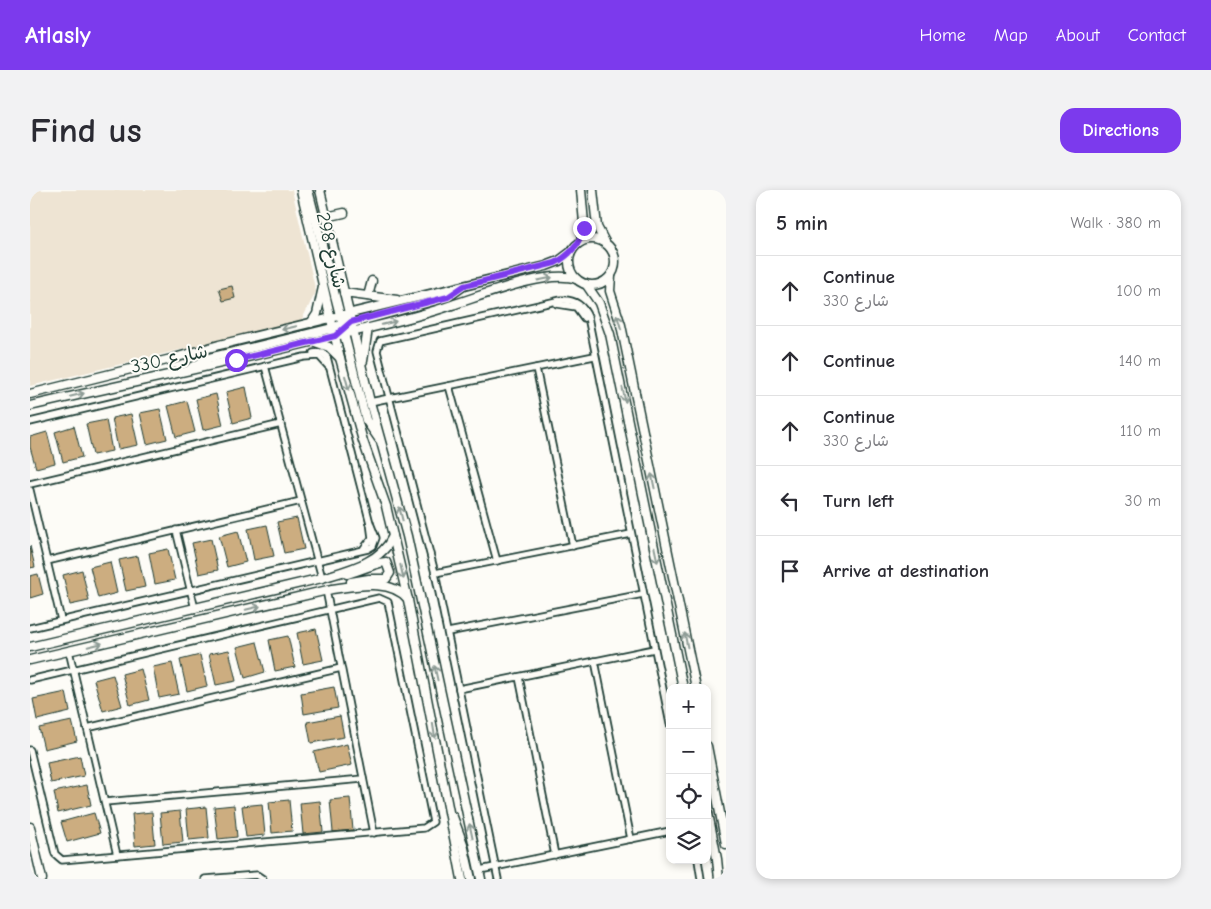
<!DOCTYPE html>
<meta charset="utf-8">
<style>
body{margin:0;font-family:"Comic Neue","Playpen Sans Arabic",sans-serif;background:#f2f2f3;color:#2b2b33}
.controls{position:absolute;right:15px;bottom:15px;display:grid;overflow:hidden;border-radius:10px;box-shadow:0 2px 8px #0003}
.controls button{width:45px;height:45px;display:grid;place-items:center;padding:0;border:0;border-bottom:1px solid #e1e1e2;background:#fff;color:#2b2b33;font:25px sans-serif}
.stop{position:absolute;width:15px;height:15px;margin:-11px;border:4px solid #7c3aed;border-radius:50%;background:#fff}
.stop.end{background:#7c3aed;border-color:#fff;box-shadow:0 1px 5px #0008}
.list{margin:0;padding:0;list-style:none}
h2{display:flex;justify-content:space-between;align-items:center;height:65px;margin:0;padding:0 20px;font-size:21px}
h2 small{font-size:16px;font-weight:400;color:#7c7c81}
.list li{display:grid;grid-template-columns:32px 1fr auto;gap:15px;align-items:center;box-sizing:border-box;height:70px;padding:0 20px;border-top:1px solid #e1e1e2}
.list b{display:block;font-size:19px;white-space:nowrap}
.list p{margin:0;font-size:16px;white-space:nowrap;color:#7c7c81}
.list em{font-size:16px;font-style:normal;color:#7c7c81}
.icon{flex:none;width:28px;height:28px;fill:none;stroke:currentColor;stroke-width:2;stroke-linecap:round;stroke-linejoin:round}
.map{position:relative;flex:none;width:696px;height:689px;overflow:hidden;border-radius:15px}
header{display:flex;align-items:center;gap:30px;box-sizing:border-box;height:70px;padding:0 25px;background:#7c3aed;color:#fff}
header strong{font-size:24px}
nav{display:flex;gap:28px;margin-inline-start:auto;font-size:18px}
.intro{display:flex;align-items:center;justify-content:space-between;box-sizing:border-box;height:120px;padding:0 30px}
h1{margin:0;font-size:35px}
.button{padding:12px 22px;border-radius:15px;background:#7c3aed;color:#fff;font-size:18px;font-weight:700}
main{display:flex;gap:30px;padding:0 30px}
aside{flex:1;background:#fff;border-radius:15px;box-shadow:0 2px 8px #0003}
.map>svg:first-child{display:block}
</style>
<header>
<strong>Atlasly</strong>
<nav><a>Home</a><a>Map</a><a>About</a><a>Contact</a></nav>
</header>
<div class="intro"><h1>Find us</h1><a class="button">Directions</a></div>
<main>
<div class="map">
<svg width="696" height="689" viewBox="0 0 696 689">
<rect width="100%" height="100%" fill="#fdfcf7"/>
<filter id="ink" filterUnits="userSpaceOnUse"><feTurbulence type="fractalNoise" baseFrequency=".02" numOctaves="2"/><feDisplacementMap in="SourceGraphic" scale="10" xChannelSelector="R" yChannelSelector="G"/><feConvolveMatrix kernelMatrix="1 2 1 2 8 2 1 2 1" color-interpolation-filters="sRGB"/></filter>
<g filter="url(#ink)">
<!-- built -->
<polygon fill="#eee4d3" points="0,0 262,0 286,102 271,131 0,196"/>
<!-- building -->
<g fill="#ccad80" stroke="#1f3d34">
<polygon points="202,96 205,108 193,111 189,99"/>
<polygon points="216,197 222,228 203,233 196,202"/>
<polygon points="186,204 193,235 173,240 166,209"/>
<polygon points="157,211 165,242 146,247 138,216"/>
<polygon points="130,219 137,249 117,254 110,223"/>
<polygon points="101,224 108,255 88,259 82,228"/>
<polygon points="76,230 82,261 63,265 56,234"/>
<polygon points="44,236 52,267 33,272 25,242"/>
<polygon points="17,242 25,273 6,278 0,257 0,247"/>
<polygon points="267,328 274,359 254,363 247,332"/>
<polygon points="237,335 244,366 224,370 218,339"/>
<polygon points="208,341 216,372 197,377 189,346"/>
<polygon points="181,349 188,380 169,384 162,353"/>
<polygon points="0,356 5,377 0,378"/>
<polygon points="138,359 145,390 125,394 119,363"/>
<polygon points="108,366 115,397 96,401 89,370"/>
<polygon points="80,372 87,403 68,408 60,377"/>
<polygon points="52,380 59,411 40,415 33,385"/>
<polygon points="8,384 13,404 0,408 0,386"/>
<polygon points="286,439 293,470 273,474 267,443"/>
<polygon points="258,446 265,477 245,481 239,450"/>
<polygon points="227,452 235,482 215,488 207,457"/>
<polygon points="199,460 206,491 186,495 179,464"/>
<polygon points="170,465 177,496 157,501 150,470"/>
<polygon points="142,473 149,504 129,508 123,477"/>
<polygon points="111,479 119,510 100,515 92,484"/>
<polygon points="83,485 92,516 73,521 64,490"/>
<polygon points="304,497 308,518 274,524 271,503"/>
<polygon points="36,502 40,522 7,530 3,509"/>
<polygon points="310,526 314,547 281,553 277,532"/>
<polygon points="42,531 47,551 14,559 9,538"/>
<polygon points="317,554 322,575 289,582 284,562"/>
<polygon points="50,566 54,586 21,593 17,573"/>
<polygon points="57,595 61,615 28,623 24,602"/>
<polygon points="320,608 323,640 303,642 300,610"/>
<polygon points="259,610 262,641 242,643 239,612"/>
<polygon points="290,611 293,642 273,644 270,613"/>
<polygon points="232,614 235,645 216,647 212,616"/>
<polygon points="204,615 207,647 188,649 184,617"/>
<polygon points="176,617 179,648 159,650 156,619"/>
<polygon points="150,621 153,652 133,654 130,623"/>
<polygon points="122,622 125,654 105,656 102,624"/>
<polygon points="64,623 70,643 37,652 31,632"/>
</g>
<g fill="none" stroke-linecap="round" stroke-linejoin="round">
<defs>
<g id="street">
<polyline points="527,114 546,117 554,128"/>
<polyline points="283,163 292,162 297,167 340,333 342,348 334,358"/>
<polyline points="235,176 292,388"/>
<polyline points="506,178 543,356"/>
<polyline points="419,196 467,371"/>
<polyline points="340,212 564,166"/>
<polyline points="0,232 274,167 289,166 298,176"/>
<polyline points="0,294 251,234"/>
<polyline points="0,300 31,430"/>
<polyline points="146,340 165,419"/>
<polyline points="17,371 271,311"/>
<polyline points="405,383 601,344"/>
<polyline points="296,400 344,643"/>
<polyline points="0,438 338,359 343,356 346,348 340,333"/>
<polyline points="418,442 613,404"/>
<polyline points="39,461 87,665"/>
<polyline points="565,471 601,649"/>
<polyline points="489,487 525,665"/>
<polyline points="0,490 349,408 358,412 403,632 394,638 32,670 25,664 0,560"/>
<polyline points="429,499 624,459"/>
<polyline points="57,538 311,478"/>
<polyline points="75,612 333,589"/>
<polyline points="668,670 671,689"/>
<polyline points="450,680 640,641"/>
<polyline points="175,689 227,685 233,689"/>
<path d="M468 689 405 383 347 161 350 151 531 110C544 109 553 115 558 127L640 534"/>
</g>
<g id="secondary">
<polyline points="271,0 310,168 333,251 356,316 378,410 432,689"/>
<polyline points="278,0 311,129 315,136 324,142"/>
<polyline points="290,0 340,212 377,346 451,689"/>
<polyline points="563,0 567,37 575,52"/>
<polyline points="296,27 314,23"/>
<circle cx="562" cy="72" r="23"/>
<polyline points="551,51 554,33 551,0"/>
<polyline points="581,86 580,101 591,135 666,498"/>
<polyline points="556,94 569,113 580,144 653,498"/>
<polyline points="314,103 367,110"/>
<polyline points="338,106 342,91"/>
<polyline points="281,133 287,124 293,97"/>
<polyline points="319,134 418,107 432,97"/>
<polyline points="313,140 336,230 349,249"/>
<polyline points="285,152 299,157 310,168"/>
<polyline points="333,171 338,138"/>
<polyline points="161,178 179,168 303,138 310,135 319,124"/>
<polyline points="0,204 141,169 189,155 516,76 529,71 541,62"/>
<path d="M0 216C103 192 206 171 309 145 347 136 385 128 422 115 451 106 518 79 546 89"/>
<path d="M317 384C326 382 350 371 356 372L360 383 356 389H339L321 392"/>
<path d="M0 457 292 388C318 380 351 373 363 346"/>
<path d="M0 470 302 399C326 396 361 388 378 409"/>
<polyline points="677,556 696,654"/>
<polyline points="677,618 687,669 689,689"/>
<polyline points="423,627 433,654 441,689"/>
<polyline points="0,637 12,689"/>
</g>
</defs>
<!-- street casing -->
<use href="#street" stroke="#1f3d34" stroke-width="9"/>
<!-- secondary casing -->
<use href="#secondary" stroke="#1f3d34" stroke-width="11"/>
<!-- street -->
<use href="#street" stroke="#fdfcf7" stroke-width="5.5"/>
<!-- secondary -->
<use href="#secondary" stroke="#fdfcf7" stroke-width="8"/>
</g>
<!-- one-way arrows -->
<defs><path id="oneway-shaft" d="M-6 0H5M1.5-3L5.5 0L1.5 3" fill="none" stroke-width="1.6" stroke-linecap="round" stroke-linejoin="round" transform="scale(1.25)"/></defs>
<g stroke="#8e9c96">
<use href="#oneway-shaft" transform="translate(515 89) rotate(-12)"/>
<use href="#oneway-shaft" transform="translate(589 132) rotate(-107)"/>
<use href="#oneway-shaft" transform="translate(359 133) rotate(-14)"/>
<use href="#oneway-shaft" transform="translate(259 138) rotate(167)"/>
<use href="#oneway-shaft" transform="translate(317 193) rotate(75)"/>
<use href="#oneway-shaft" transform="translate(47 205) rotate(-13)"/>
<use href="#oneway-shaft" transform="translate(594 205) rotate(78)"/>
<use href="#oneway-shaft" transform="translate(623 291) rotate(-102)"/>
<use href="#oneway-shaft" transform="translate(371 324) rotate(-104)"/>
<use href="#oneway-shaft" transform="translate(626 365) rotate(78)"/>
<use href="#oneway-shaft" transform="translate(372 382) rotate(77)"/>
<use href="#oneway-shaft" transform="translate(223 418) rotate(-13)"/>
<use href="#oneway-shaft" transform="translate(656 450) rotate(-101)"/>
<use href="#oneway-shaft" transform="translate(65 455) rotate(-13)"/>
<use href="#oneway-shaft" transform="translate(406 483) rotate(-102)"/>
<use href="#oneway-shaft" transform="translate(404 541) rotate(81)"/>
<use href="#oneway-shaft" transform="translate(441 641) rotate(-102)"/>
</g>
</g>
<g fill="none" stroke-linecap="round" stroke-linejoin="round" filter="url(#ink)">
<!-- route -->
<path stroke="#7c3aed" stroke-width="6" d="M206 170 305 146 321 132 418 107 434 96 525 73C539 66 551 53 554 38"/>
</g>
<g text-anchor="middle" stroke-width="4" stroke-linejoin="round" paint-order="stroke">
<!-- street labels -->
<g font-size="19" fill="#1f3d34" stroke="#fdfcf7">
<text transform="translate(302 60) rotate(77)" y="7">شارع 298</text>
<text transform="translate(139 168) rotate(-12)" y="7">شارع 330</text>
</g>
</g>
</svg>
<div class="controls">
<button>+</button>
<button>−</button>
<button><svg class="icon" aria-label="locate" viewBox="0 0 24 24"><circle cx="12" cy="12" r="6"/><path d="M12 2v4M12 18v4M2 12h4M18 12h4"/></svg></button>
<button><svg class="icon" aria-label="layers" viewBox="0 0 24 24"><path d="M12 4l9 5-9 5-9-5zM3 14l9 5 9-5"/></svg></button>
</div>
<div class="stop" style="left:206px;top:170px"></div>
<div class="stop end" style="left:554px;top:38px"></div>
</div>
<aside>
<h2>5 min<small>Walk · 380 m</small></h2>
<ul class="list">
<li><svg class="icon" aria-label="ahead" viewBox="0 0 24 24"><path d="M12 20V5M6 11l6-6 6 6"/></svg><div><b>Continue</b><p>شارع 330</p></div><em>100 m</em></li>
<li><svg class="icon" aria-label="ahead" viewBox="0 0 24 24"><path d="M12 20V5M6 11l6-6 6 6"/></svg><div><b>Continue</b></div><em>140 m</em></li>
<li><svg class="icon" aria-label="ahead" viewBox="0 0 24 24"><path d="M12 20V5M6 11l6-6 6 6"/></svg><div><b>Continue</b><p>شارع 330</p></div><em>110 m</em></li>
<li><svg class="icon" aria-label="left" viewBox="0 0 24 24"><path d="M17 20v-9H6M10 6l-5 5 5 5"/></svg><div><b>Turn left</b></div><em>30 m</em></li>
<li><svg class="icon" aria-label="arrive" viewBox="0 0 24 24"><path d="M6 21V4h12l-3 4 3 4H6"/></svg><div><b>Arrive at destination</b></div></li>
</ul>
</aside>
</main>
